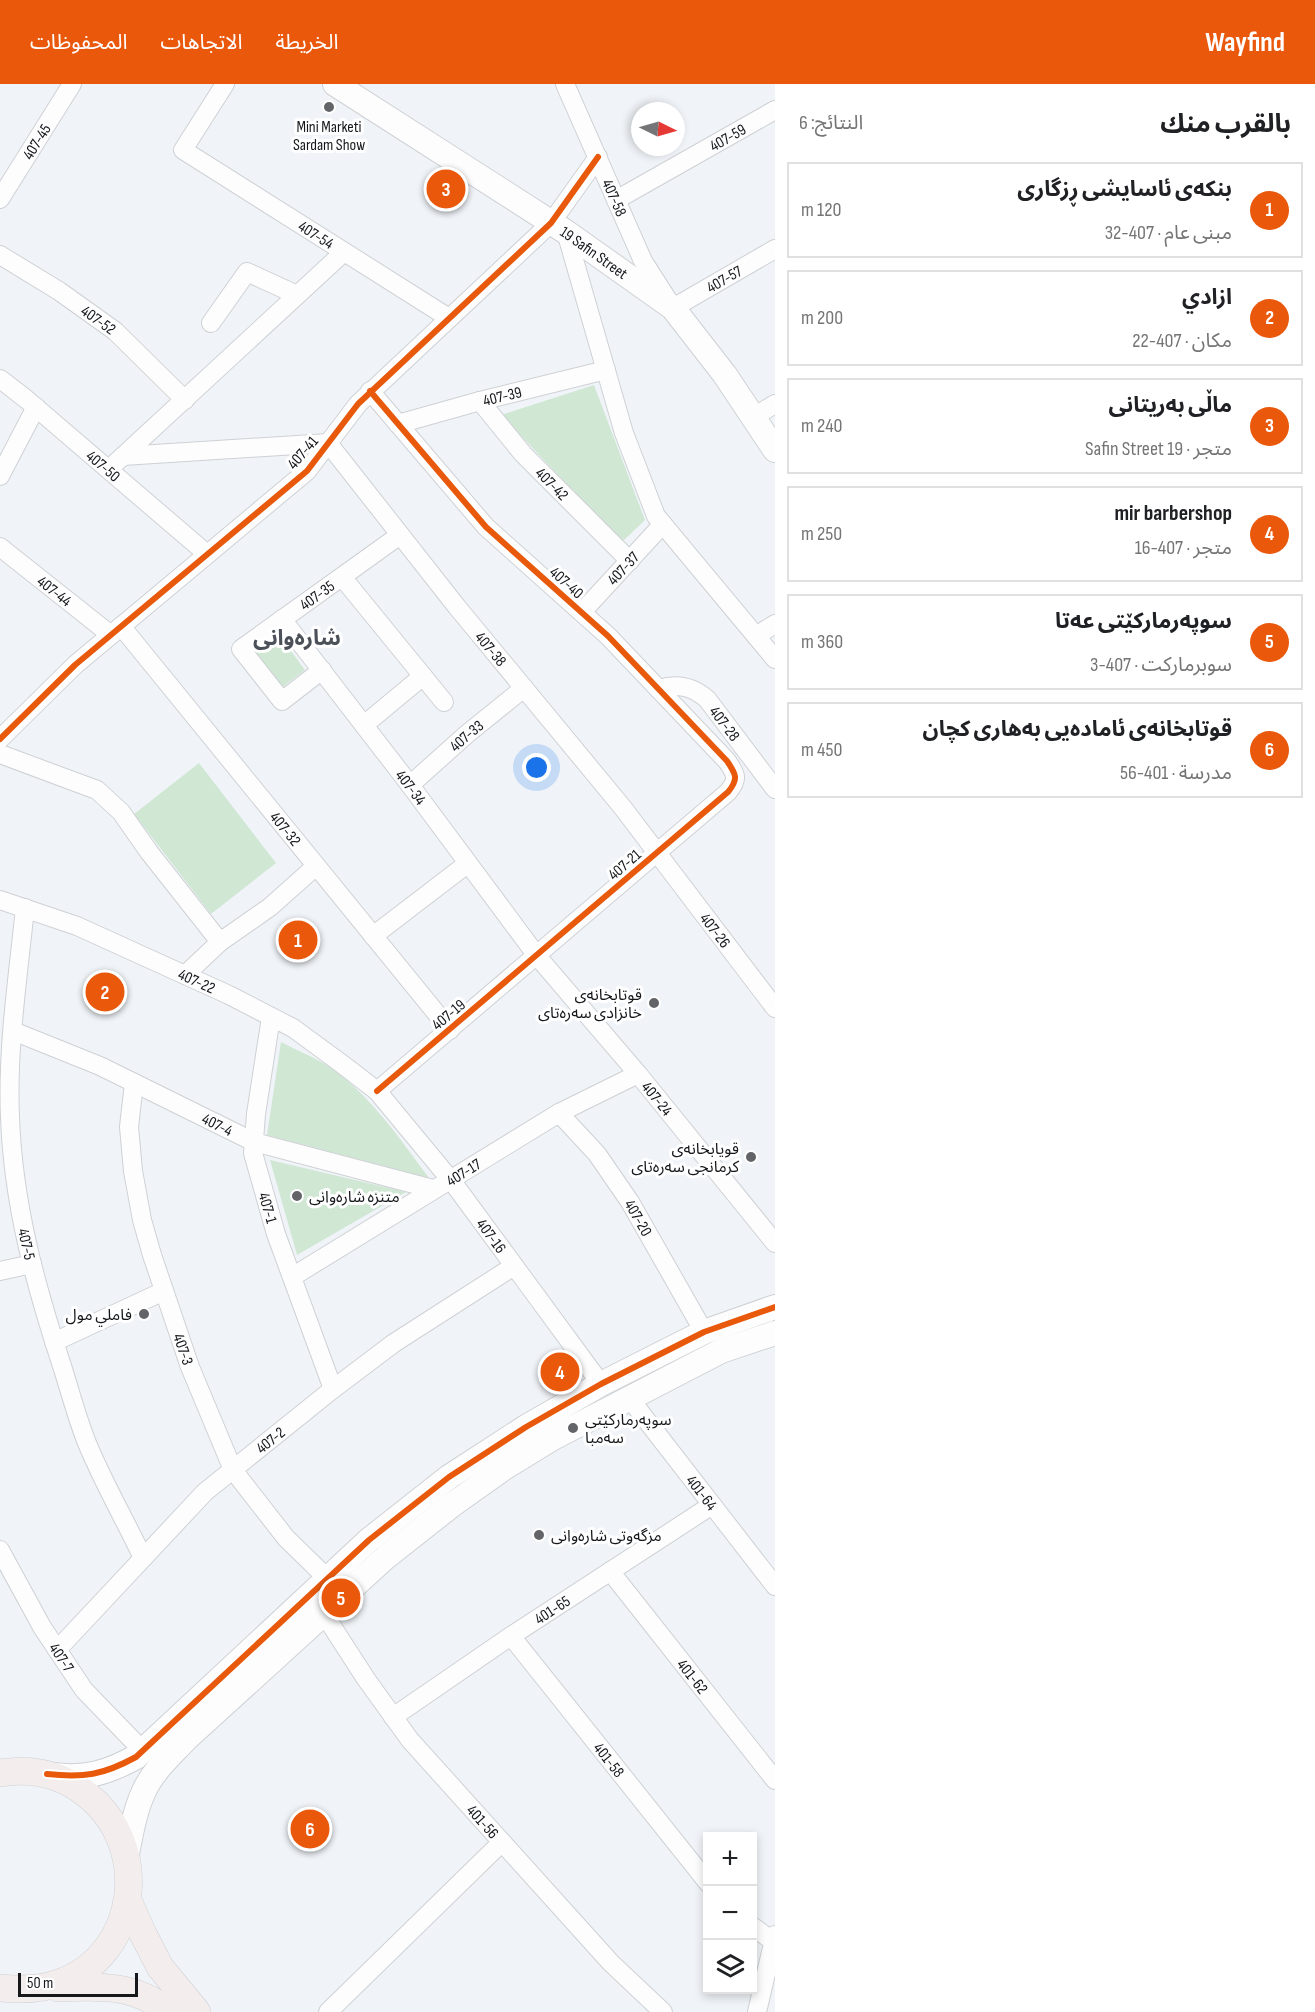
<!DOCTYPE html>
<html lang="ar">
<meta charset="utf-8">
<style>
body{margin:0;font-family:"Sofia Sans Condensed","Noto Sans Arabic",sans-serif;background:#f2f2f2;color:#202124;direction:rtl}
.controls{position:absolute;right:18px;bottom:18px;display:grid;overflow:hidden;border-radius:0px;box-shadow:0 3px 9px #0003}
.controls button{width:54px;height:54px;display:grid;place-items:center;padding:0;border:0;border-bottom:2px solid #e0e0e0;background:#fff;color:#202124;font:30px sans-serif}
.compass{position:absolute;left:631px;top:18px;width:54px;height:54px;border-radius:50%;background:#fff;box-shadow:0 3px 9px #0003;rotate:95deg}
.scale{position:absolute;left:18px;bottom:15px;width:120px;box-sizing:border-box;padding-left:6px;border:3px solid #15171a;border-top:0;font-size:16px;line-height:21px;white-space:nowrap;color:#15171a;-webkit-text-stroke:4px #fff;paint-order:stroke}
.you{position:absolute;left:537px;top:684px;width:21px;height:21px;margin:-15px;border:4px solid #fff;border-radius:50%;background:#1a73e8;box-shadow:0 0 0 9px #1a73e833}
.badge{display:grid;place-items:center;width:39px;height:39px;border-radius:50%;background:#ea580c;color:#fff;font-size:20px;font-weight:700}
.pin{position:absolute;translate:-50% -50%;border:3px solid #fff;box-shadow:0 2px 6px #0006}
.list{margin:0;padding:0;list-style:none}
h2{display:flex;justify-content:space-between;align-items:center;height:78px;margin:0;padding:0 24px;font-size:26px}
h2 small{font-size:20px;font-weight:400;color:#757577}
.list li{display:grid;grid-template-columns:39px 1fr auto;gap:18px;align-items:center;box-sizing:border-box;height:96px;margin:0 12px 12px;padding:0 12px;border:2px solid #e0e0e0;border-radius:0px}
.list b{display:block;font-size:22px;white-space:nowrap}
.list p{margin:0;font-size:20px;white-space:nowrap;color:#757577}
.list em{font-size:20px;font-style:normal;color:#757577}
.icon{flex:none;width:33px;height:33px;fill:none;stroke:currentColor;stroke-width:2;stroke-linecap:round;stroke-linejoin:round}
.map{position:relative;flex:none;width:775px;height:1928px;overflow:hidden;direction:ltr}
header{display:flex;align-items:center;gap:36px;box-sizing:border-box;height:84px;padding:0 30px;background:#ea580c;color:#fff}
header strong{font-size:28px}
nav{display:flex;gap:33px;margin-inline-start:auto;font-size:21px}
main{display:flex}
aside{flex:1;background:#fff}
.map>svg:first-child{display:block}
</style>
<header>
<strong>Wayfind</strong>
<nav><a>الخريطة</a><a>الاتجاهات</a><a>المحفوظات</a></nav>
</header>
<main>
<aside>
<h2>بالقرب منك<small>النتائج: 6</small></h2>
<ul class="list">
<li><span class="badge">1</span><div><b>بنکەی ئاسایشی ڕزگاری</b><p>مبنى عام · 407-32</p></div><em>120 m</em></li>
<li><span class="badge">2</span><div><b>ازادي</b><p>مكان · 407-22</p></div><em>200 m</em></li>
<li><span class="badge">3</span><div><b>ماڵی بەریتانی</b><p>متجر · 19 Safin Street</p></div><em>240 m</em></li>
<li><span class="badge">4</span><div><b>mir barbershop</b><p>متجر · 407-16</p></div><em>250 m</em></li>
<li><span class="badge">5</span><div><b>سوپەرمارکێتی عەتا</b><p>سوبرماركت · 407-3</p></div><em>360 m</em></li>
<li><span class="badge">6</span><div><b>قوتابخانەی ئامادەیی بەهاری کچان</b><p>مدرسة · 401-56</p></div><em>450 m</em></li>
</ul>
</aside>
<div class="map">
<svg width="775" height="1928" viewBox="0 0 775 1928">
<rect width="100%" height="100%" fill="#f0f4f8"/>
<!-- green -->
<g fill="#d0e7d4">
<polygon points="594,301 645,436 622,458 501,331"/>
<polygon points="277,548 305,586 281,604 253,568"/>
<polygon points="199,679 276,779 211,830 134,730"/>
<path d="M281 958C298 967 319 975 334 986 373 1015 401 1056 429 1094L267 1051Z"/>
<polygon points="270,1076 406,1108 297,1171"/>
</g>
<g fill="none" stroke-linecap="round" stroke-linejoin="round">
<defs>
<g id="street">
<path id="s1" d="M225 0 183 66 449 234"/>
<path id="s2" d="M565 0 643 177 673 224 775 165"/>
<path id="s3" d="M0 115 72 0"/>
<path id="s4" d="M616 116 775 26"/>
<polyline points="566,148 624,349 656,432 775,575"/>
<path id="s5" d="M0 171 59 207 115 247 185 316"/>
<polyline points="211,239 247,188 297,211"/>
<path id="s6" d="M0 295 26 315 207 470"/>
<path d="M370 307 486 443 608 552 727 677C736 690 739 695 728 708L377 1007"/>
<path id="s7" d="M480 317 523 370 630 477"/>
<polyline points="753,333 775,320"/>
<path id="s8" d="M398 340 480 317 606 286"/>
<path id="s9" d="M123 372 328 359 457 523 623 724 775 924"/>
<polyline points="109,385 344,168"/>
<polyline points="0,392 36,323"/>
<path id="s10" d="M0 463 111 551"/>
<polyline points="342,493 444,618"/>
<path id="s11" d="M582 528 663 440"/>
<path id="s12" d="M282 535 410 701 537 872 638 990 775 1159"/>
<path id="s13" d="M121 542 450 946"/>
<polyline points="756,552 775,540"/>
<path id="s14" d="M322 586 282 617 241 565 400 451"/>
<path id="s15" d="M659 605C677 599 692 602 707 615L775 705"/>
<polyline points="364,641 423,592"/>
<polyline points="0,655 75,581 307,387 358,320 551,139 598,73"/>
<polyline points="0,670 97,706 121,728 149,768 220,858"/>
<path id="s16" d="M410 701 467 650 524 604"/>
<path id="s17" d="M0 816 77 842 229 911 293 944 342 980 377 1007 454 1100 601 1300"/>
<path id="s18" d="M25 824C18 893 7 964 10 1033 13 1119 35 1200 62 1282 70 1307 77 1334 87 1359 103 1398 125 1436 143 1474"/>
<polyline points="373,852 467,780"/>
<polyline points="185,891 220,858 270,823 316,782"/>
<path id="s19" d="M271 933 256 1030 253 1069 276 1150 333 1305"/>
<path id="s20" d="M13 947 100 982 254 1058 433 1105"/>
<path id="s21" d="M134 999 129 1043 133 1087 142 1136 152 1171 190 1283 233 1386 286 1454 328 1495"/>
<path id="s22" d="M559 1029 597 1070 630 1118 704 1248"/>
<polyline points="0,1187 32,1180"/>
<path id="s23" d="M292 1193 559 1029 638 990"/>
<polyline points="54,1258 164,1207"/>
<path id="s24" d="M630 1315 775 1502"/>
<path id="s25" d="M0 1466 42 1543 84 1606 144 1668"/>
<path id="s26" d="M610 1487 775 1696"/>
<path id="s27" d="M324 1530 366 1595 410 1656 611 1879 663 1928"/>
<path id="s28" d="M511 1552 708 1799"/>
<path id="s29" d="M57 1566 205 1408 333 1305 394 1259 514 1182"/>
<path id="s30" d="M393 1633 511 1552 712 1421"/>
<polyline points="752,1842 774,1858"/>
<polyline points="328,1928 502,1758"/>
<polyline points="757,1928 775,1851"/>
</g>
<g id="secondary">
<path id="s31" d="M335 0 566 148 673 224 725 291 775 366"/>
<path d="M53 1691C86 1695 107 1689 136 1673L369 1456 449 1393 526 1343 601 1300 704 1248 775 1223"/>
<path d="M127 1770C131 1749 135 1726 144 1707 153 1687 171 1671 185 1656L386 1473 452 1421 504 1384 553 1354 721 1267 775 1249"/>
</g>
<g id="primary">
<path d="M0 1689C31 1684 61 1690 86 1710 152 1761 140 1870 59 1899 39 1906 20 1906 0 1904"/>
<polyline points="128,1816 142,1848 160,1883 197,1928"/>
<path d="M58 1904C100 1902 135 1900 169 1928"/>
</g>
</defs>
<!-- street casing -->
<use href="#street" stroke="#ced1d4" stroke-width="20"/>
<!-- secondary casing -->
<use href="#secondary" stroke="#ced1d4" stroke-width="26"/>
<!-- primary casing -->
<use href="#primary" stroke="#cfd1d3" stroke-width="28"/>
<!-- street -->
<use href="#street" stroke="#fdfdfe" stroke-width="18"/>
<!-- secondary -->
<use href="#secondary" stroke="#fdfdfe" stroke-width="24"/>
<!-- primary -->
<use href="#primary" stroke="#f3eded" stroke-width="27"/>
<defs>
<g id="cycleway">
<path d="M370 307 486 443 608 552 727 677C736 690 739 695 728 708L377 1007"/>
<polyline points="0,655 75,581 307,387 358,320 551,139 598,73"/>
<path d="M47 1690C84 1694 103 1691 136 1673L369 1456 449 1393 526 1343 601 1300 704 1248 775 1223"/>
</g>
</defs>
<!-- cycleway casing -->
<use href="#cycleway" stroke="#fff" stroke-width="10"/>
<!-- cycleway -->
<use href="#cycleway" stroke="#e8590c" stroke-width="6"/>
</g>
<!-- markers -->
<g fill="#626468" stroke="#fff" stroke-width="2">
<circle cx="329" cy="23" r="6"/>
<circle cx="654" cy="919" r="6"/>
<circle cx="751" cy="1073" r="6"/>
<circle cx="297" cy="1112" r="6"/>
<circle cx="144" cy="1230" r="6"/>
<circle cx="573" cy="1344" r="6"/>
<circle cx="539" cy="1451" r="6"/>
</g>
<g text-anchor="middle" stroke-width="6" stroke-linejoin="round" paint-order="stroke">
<!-- poi labels -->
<g font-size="16" fill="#15171a" stroke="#fff" text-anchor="end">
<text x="329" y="48" text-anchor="middle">Mini Marketi<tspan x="329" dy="18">Sardam Show</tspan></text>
<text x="642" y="916">قوتابخانەی<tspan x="642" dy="18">خانزادی سەرەتای</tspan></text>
<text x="739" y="1070">قویابخانەی<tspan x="739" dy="18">کرمانجی سەرەتای</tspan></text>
<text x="309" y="1118" text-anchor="start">متنزه شارەوانی</text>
<text x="132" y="1236">فاملي مول</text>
<text x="585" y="1341" text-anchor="start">سوپەرمارکێتی<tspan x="585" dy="18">سەمبا</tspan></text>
<text x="551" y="1457" text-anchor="start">مزگەوتی شارەوانی</text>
</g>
<!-- street labels -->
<g font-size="16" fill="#15171a" stroke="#fff">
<text dy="6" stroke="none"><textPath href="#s4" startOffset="128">407-59</textPath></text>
<text dy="6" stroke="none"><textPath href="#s3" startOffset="68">407-45</textPath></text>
<text dy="6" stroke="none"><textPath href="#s2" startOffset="124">407-58</textPath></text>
<text dy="6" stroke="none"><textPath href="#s1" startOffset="236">407-54</textPath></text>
<text dy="6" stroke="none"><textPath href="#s31" startOffset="309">19 Safin Street</textPath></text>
<text dy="6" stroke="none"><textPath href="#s2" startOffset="308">407-57</textPath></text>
<text dy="6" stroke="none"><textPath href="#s5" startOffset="118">407-52</textPath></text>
<text dy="6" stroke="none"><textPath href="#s8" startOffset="108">407-39</textPath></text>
<text transform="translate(302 368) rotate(-49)" y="6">407-41</text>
<text dy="6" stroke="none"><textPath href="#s6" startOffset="135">407-50</textPath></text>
<text dy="6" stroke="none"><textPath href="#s7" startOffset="110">407-42</textPath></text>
<text dy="6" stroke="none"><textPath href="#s11" startOffset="60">407-37</textPath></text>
<text transform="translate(567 498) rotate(42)" y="6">407-40</text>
<text dy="6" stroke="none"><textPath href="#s10" startOffset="70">407-44</textPath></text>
<text dy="6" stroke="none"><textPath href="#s14" startOffset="210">407-35</textPath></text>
<text dy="6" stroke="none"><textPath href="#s9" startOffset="468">407-38</textPath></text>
<text dy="6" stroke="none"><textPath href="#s15" startOffset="82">407-28</textPath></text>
<text dy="6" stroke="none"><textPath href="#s16" startOffset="75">407-33</textPath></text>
<text dy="6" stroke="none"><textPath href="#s12" startOffset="212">407-34</textPath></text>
<text dy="6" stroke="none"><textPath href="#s13" startOffset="261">407-32</textPath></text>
<text transform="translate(624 780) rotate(-41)" y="6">407-21</text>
<text dy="6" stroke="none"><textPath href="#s9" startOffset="828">407-26</textPath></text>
<text dy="6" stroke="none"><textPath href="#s17" startOffset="213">407-22</textPath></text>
<text transform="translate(448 930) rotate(-40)" y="6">407-19</text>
<text dy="6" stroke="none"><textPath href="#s12" startOffset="609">407-24</textPath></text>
<text dy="6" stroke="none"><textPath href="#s20" startOffset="225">407-4</textPath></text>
<text dy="6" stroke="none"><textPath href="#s23" startOffset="201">407-17</textPath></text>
<text dy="6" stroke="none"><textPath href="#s19" startOffset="194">407-1</textPath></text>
<text dy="6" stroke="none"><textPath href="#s22" startOffset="132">407-20</textPath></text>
<text dy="6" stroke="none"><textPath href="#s17" startOffset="610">407-16</textPath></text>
<text dy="6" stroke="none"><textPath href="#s18" startOffset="338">407-5</textPath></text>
<text dy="6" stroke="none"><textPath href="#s21" startOffset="274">407-3</textPath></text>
<text dy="6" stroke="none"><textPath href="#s29" startOffset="300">407-2</textPath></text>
<text dy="6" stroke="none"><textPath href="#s24" startOffset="118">401-64</textPath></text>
<text dy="6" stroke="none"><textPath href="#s30" startOffset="192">401-65</textPath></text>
<text dy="6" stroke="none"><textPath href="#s25" startOffset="124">407-7</textPath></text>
<text dy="6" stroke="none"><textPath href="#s26" startOffset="134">401-62</textPath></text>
<text dy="6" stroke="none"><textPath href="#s28" startOffset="158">401-58</textPath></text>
<text dy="6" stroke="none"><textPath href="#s27" startOffset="262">401-56</textPath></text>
</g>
<!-- district labels -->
<g font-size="22" font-weight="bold" fill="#4c5159" stroke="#fff">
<text x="297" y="561">شارەوانی</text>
</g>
</g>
</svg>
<div class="controls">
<button>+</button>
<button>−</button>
<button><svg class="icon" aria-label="layers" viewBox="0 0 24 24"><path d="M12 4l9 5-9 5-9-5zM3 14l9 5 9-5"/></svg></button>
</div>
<svg class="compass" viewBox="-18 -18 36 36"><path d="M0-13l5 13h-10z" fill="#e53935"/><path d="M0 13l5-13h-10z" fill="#757577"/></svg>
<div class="scale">50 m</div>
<div class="you"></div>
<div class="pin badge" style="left:298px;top:856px">1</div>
<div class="pin badge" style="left:105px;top:908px">2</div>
<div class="pin badge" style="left:446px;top:105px">3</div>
<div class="pin badge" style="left:560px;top:1288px">4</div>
<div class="pin badge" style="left:341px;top:1514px">5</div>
<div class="pin badge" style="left:310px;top:1745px">6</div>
</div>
</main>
